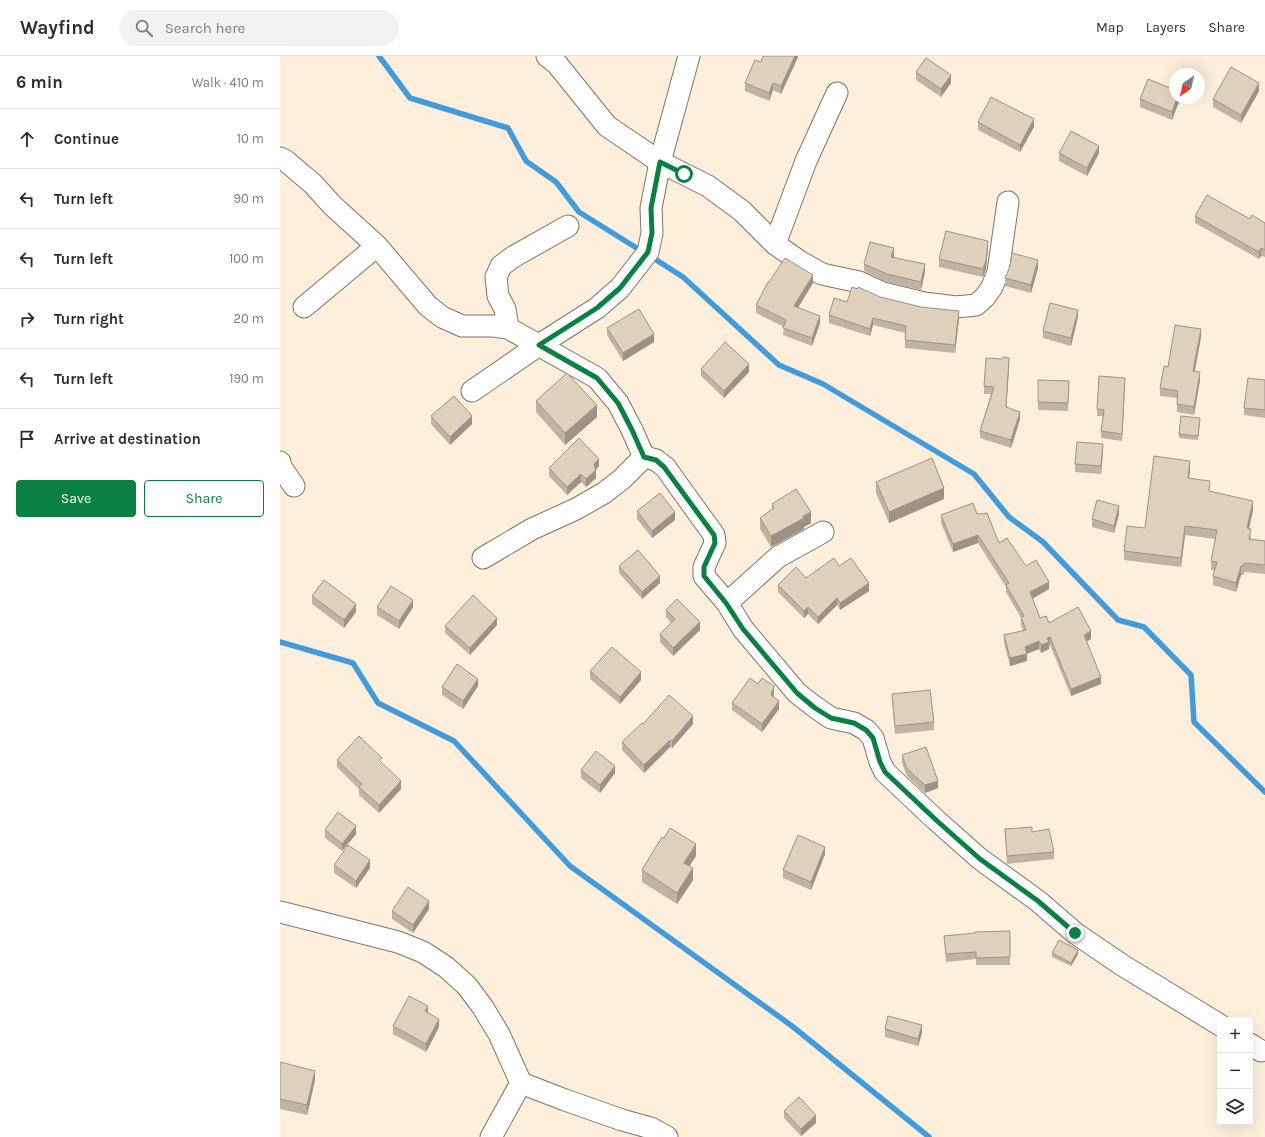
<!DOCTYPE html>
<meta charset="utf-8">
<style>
body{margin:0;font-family:Karla,sans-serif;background:#f2f2f3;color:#2b2b33}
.controls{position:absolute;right:12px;bottom:12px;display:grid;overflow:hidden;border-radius:4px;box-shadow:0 4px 16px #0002}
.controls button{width:36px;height:36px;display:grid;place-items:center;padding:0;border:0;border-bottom:1px solid #e1e1e2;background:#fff;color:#2b2b33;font:20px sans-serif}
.compass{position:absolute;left:889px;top:12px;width:36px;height:36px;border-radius:50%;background:#fff;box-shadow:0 4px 16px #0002;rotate:214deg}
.stop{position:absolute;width:12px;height:12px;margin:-9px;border:3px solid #0b8043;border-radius:50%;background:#fff}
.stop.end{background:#0b8043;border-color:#fff;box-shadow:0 1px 4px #0008}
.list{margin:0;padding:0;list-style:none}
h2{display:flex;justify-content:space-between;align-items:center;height:52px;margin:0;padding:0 16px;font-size:17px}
h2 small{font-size:13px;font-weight:400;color:#7c7c81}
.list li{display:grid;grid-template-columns:26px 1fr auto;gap:12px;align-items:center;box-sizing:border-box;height:60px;padding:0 16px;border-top:1px solid #e1e1e2}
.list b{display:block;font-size:15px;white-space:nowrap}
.list em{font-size:13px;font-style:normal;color:#7c7c81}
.actions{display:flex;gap:8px;padding:12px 16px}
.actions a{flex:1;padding:9px 0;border:1px solid #0b8043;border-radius:4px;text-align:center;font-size:14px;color:#0b8043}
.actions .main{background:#0b8043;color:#fff}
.icon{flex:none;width:22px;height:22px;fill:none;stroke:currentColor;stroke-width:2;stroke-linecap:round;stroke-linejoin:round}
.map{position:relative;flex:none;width:985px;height:1081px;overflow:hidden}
header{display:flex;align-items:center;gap:24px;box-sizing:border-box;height:56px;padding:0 20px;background:#fff;border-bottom:1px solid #e1e1e2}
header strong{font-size:19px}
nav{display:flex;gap:22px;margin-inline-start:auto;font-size:14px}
.search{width:280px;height:36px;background:#f2f2f3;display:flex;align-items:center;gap:10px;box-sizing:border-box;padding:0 14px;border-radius:22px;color:#7c7c81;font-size:15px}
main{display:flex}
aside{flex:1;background:#fff}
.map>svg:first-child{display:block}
</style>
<header>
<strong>Wayfind</strong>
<div class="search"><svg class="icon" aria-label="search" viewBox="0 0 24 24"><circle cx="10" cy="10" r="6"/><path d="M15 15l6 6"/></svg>Search here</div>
<nav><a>Map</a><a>Layers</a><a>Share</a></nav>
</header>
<main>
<aside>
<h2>6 min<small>Walk · 410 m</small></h2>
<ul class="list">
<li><svg class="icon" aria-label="ahead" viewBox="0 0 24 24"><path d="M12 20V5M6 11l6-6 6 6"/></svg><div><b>Continue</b></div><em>10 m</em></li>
<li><svg class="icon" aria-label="left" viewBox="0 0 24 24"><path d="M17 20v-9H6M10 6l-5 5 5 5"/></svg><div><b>Turn left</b></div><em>90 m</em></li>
<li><svg class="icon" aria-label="left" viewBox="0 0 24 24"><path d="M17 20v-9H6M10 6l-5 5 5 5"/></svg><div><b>Turn left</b></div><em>100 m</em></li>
<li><svg class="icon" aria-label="right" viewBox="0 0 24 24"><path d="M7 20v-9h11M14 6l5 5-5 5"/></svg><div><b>Turn right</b></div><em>20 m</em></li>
<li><svg class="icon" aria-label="left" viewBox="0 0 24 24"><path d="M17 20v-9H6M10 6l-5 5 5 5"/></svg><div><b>Turn left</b></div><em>190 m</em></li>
<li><svg class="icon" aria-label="arrive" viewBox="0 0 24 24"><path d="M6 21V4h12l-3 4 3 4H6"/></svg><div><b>Arrive at destination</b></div></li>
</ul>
<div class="actions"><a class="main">Save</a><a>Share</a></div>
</aside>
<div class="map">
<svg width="985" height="1081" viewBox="0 0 985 1081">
<rect width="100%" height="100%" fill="#feefdd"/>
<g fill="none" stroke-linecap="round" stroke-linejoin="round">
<!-- stream -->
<g stroke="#429bda" stroke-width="5.5">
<polyline points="99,0 130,42 228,72 246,105 276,126 299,156 363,196"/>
<polyline points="370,200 403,221 499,309 543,328 694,418 729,461 763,486 838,564 864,571 911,619 914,666 985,736"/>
<polyline points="0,586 73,607 98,647 174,685 290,810 512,970 649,1081"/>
</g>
<defs>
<g id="minor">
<polyline points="267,0 277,8 327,70 380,106 428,130 462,155 495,188 519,205 542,218 579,226 603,237 644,247 676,251 696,249 705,241 712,231 718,216 728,146"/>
<polyline points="0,102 6,105 33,128 52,149 97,190 148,250 162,261 182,270 213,270 228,272 317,322 338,347 352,374 364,401 376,404 385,411 434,479 435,487 424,511 424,520 447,547 463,573 517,637 535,651 551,662 574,667 586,674 593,682 600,706 605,716 656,764 700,803 758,845 795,877 842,909 940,969"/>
<polyline points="495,188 526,105 557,37"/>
<polyline points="24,251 97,190"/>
<polyline points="228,272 225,253 218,240 216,221 221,210 233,201 288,170"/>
<polyline points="192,335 259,289 317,252 340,232 368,196 372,177 371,152 380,106 409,0"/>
<polyline points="0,406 1,411 14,430"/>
<polyline points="203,502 252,473 296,453 324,437 342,423 364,401"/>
<polyline points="447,547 498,501 543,476"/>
<polyline points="0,856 118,886 143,896 166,911 187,930 202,950 219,978 241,1027 285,1044 342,1064 371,1072 387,1081"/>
<polyline points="970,988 981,995"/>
<polyline points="211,1081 241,1027"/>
</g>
</defs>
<!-- minor casing -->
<use href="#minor" stroke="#807362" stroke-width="23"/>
<!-- minor -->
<use href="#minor" stroke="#fff" stroke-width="21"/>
</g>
<!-- wall -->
<g fill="#c0b3a3">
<polygon points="518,0 518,1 501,38 493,34 489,45 465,35 465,27 481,6"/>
<polygon points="636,16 671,27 661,41 636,24"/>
<polygon points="979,35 961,67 933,51 933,43"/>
<polygon points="900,42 900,43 892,64 860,51 860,43"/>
<polygon points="698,66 754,71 740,96 698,74"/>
<polygon points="779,97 819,97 807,120 779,105"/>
<polygon points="915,160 970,163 985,167 985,201 981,200 979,203 915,167"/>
<polygon points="708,192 706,213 703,221 659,211 659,203"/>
<polygon points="614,200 613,201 645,216 641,234 607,226 584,215 584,208"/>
<polygon points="730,210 758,212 751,237 725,230 725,222"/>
<polygon points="489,226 533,227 518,252 540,267 532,290 503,279 504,271 476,257 476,249"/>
<polygon points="600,241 679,263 675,297 625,292 625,277 593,269 590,280 549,267 549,259 567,246"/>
<polygon points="798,261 791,290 763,282 763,275"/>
<polygon points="327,272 374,286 343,305 327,279"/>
<polygon points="921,281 915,315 920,324 914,359 897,356 897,342 880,340 880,332 888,311"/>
<polygon points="729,309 726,351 740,363 731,392 700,382 700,375 711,338 704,338 704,330"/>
<polygon points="421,313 469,316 444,342 421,320"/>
<polygon points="758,324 789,325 788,355 758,354"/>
<polygon points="985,324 985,362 964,359 964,352"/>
<polygon points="845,329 842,385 821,382 821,375 823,360 817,360 817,353"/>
<polygon points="256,345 317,361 285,389 256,356"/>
<polygon points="151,360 192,368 170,389 151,368"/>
<polygon points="920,366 918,384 899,382 899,378"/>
<polygon points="823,395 821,418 795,416 795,408"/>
<polygon points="319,410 316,414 316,422 306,431 301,426 287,439 269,420 269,412"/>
<polygon points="910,414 909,422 930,435 973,454 969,473 971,483 985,485 985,518 964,516 964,519 961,519 956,536 933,529 933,520 934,514 931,514 931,505 935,483 905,479 901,511 844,504 844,495 865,472"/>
<polygon points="596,426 664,443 609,467 596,437"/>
<polygon points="492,448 531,467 524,471 524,473 491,491 480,473 480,462 492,453"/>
<polygon points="357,455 395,464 372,482 357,463"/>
<polygon points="697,458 719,487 746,510 769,533 752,543 760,562 811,583 807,585 821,628 791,640 770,589 769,589 769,593 761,597 759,593 747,598 747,605 730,610 724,587 724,579 743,575 741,569 741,562 726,536 726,531 698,487 673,496 661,467 661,459"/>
<polygon points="839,458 834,477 812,471 812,463"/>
<polygon points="339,510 380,527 362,543 339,517"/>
<polygon points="559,510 589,535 560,554 557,549 538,568 528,558 524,562 498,536 498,529 526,522"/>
<polygon points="32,540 76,556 64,572 32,548"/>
<polygon points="97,551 133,551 119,573 97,559"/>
<polygon points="386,554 420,574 393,600 380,586 380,578 391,567 386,561"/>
<polygon points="217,569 190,599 165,577 165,570"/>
<polygon points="310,615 361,624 340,648 310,623"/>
<polygon points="478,628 494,638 493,641 499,653 482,676 452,654 452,647"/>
<polygon points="198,630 183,653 162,639 162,631"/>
<polygon points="612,638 654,666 654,674 615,678 612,645"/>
<polygon points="363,668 413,668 392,692 390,691 364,717 342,694 342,686"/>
<polygon points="622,699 658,732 645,737 627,720 622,707"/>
<polygon points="57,704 102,707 121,733 99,757 79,739 79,733 57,711"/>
<polygon points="301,714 335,717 320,737 301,722"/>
<polygon points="725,773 752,776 774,796 774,803 727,808"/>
<polygon points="45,774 76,778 62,795 45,782"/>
<polygon points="545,798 531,834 503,822 503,814"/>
<polygon points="416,800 409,810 413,824 397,848 362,826 362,814"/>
<polygon points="54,809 90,812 76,832 54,817"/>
<polygon points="149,853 133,877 112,863 112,855"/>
<polygon points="730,875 730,909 696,909 696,903 666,906 664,880"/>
<polygon points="772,897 798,898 791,910 772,901"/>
<polygon points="148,957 159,971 146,996 113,978 113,970"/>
<polygon points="605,973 642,977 638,990 605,981"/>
<polygon points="0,1006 35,1024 27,1059 0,1053"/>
<polygon points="504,1055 536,1067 521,1080 504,1062"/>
</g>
<!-- shaded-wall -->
<g fill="#9c9285">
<polygon points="515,0 518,0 518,1 501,38 501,30"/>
<polygon points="671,19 671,27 661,41 661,33"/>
<polygon points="493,27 493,34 489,45 489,37"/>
<polygon points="979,27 979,35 961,67 961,59"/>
<polygon points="897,42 900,42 900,43 892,64 892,56"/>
<polygon points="754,63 754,71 740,96 740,89"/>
<polygon points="819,90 819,97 807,120 807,112"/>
<polygon points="708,185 708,192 706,213 703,221 703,213"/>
<polygon points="614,192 614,200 611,209 611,201"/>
<polygon points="981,192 981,200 979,203 979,196"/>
<polygon points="758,204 758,212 751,237 751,229"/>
<polygon points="645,208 645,216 641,234 641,226"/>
<polygon points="533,219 533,227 514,258 514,250"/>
<polygon points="798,254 798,261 791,290 791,282"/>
<polygon points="679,255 679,263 675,297 675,289"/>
<polygon points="540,260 540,267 532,290 532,282"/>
<polygon points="593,262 593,269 590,280 590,273"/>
<polygon points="921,273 921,281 913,323 913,315"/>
<polygon points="374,278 374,286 343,305 343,297"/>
<polygon points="729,302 729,309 726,359 726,351"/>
<polygon points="469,308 469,316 444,342 444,335"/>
<polygon points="920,316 920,324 914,359 914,351"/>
<polygon points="845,322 845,329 842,385 842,378"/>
<polygon points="317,349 317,361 285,389 285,377"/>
<polygon points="740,356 740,363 731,392 731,384"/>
<polygon points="192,360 192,368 170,389 170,381"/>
<polygon points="823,388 823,395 821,418 821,410"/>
<polygon points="319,403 319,410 314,415 314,408"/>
<polygon points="910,405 910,414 908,431 908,422"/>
<polygon points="316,414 316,422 306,431 306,423"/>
<polygon points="301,418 301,426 287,439 287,431"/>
<polygon points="664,432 664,443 609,467 609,456"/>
<polygon points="973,445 973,454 967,481 967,472"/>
<polygon points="839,450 839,458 834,477 834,470"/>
<polygon points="395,456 395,464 372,482 372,475"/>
<polygon points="531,456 531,467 524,471 524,473 491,491 491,480"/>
<polygon points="905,470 905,479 901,511 901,502"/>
<polygon points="698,479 698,487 673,496 673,488"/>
<polygon points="961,510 961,519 956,536 956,527"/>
<polygon points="380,520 380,527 362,543 362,536"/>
<polygon points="769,526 769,533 750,544 750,536"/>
<polygon points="589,527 589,535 560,554 560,547"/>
<polygon points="557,542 557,549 538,568 538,561"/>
<polygon points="133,544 133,551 119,573 119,565"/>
<polygon points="76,548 76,556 64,572 64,564"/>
<polygon points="528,551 528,558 524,562 524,555"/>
<polygon points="217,562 217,569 190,599 190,592"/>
<polygon points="420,566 420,574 393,600 393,592"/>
<polygon points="811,575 811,583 804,587 804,579"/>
<polygon points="770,581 769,593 761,597 761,589 767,582"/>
<polygon points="759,585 759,593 746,598 747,598 747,605 730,610 730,602 745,591"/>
<polygon points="361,616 361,624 340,648 340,641"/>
<polygon points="821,621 821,628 791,640 791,633"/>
<polygon points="198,623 198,630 183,653 183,645"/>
<polygon points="494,630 494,638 491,647 491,639"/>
<polygon points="499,645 499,653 482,676 482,668"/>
<polygon points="413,660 413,668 392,692 392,685"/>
<polygon points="390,684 390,691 364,717 364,709"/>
<polygon points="335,710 335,717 320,737 320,729"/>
<polygon points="121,725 121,733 99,757 99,749"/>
<polygon points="658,725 658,732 645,737 645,729"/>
<polygon points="76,770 76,778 62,795 62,788"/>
<polygon points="416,788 416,800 404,818 404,807"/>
<polygon points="545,791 545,798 531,834 531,826"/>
<polygon points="90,804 90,812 76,832 76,825"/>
<polygon points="413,812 413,824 397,848 397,837"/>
<polygon points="149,845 149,853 133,877 133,869"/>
<polygon points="798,894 798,898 791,910 791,907"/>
<polygon points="148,950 148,958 145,955"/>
<polygon points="159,963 159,971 146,996 146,988"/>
<polygon points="642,969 642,977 638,990 638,983"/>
<polygon points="35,1015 35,1024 27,1059 27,1049"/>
<polygon points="536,1059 536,1067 521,1080 521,1073"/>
</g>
<!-- building -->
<g fill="#dfd0be" stroke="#9c9285">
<polygon points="483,0 515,0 501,30 493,27 489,37 465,27 475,4 481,6"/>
<polygon points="646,2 671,19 661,33 636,16"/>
<polygon points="951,11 979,27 961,59 933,43"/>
<polygon points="868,23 895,34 895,42 897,42 892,56 860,43"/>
<polygon points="711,41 754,63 740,89 698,66"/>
<polygon points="791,75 819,90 807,112 779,97"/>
<polygon points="927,139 970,163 972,159 985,167 985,194 981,192 979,196 915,160"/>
<polygon points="666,175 708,185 706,205 703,213 659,203"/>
<polygon points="590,186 614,192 611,201 645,208 641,226 607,218 584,208"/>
<polygon points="732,197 758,204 751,229 725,222 730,210"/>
<polygon points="505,202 533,219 514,250 540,260 532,282 503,272 506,264 476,249 488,226 489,226"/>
<polygon points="572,231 578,233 578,231 600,241 641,251 679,255 675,289 625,284 626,270 593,262 590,273 549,259 554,242 567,246"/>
<polygon points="770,247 798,254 791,282 763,275"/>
<polygon points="359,253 374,278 343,297 327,272"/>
<polygon points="895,269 921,273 913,315 920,316 914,351 897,348 898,335 880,332 884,310 888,311"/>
<polygon points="445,286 469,308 444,335 421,313"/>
<polygon points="723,301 729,302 726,351 740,356 731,384 700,375 714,331 704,330 706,302 722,303"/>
<polygon points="287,317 317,349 285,377 256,345"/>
<polygon points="819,320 845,322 842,378 821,375 824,354 817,353"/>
<polygon points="968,322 985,324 985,354 964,352"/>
<polygon points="758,324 789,325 788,347 758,346"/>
<polygon points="174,340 192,360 170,381 151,360"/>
<polygon points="901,360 920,362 918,380 899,378"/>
<polygon points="299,382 319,403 314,408 316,414 306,423 301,418 287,431 269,412"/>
<polygon points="797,386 823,388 821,410 795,408"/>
<polygon points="874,400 910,405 908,422 930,425 929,435 973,445 967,472 971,473 969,483 985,485 985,509 964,507 964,510 961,510 956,527 933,520 937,506 931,505 937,474 905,470 901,502 844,495 847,470 865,472"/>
<polygon points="652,402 664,432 609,456 596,426"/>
<polygon points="516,433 531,456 523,460 524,462 491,480 480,462 494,452 492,448"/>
<polygon points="380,437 395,456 372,475 357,455"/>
<polygon points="817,444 839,450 834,470 812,463"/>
<polygon points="693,447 697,458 707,457 719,487 727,482 746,510 756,504 769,526 750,536 760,562 766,560 769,567 798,551 811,575 804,579 821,621 791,633 770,581 767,582 769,586 761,589 759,585 745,591 747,598 730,602 724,579 746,574 741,561 744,560 726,529 729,527 698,479 673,488 661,459"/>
<polygon points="358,494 380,520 362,536 339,510"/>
<polygon points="554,502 559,510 571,502 589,527 560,547 557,542 538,561 528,551 524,555 498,529 516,511 526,522"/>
<polygon points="44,524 76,548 64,564 32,540"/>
<polygon points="111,530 133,544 119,565 97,551"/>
<polygon points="193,539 217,562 190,592 165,570"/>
<polygon points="397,543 420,566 393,592 380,578 395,563 386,554"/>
<polygon points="332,591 361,616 340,641 310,615"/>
<polygon points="177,608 198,623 183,645 162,631"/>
<polygon points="470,622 478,628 482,622 494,630 491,639 499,645 482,668 452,647"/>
<polygon points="650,634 654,666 615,670 612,638"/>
<polygon points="389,639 413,660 392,685 390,684 364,709 342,686 362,667 363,668"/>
<polygon points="79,680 102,702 99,704 121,725 99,749 79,731 82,728 57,704"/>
<polygon points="646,691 658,725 645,729 627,713 622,699"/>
<polygon points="316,695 335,710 320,729 301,714"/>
<polygon points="58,756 76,770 62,788 45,774"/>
<polygon points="752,771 752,776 769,773 774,796 727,800 725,773"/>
<polygon points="390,772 416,788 404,807 413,812 397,837 362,814 382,781 384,782"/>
<polygon points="518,779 545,791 531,826 503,814"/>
<polygon points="68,789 90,804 76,825 54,809"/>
<polygon points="128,831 149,845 133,869 112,855"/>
<polygon points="730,875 730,901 696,902 696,896 666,898 664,880 695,877 695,876"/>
<polygon points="779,884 798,894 791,907 772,897"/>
<polygon points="129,940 148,950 145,955 159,963 146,988 113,970"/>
<polygon points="608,960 642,969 638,983 605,973"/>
<polygon points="0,1006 35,1015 27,1049 0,1043"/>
<polygon points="519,1041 536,1059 521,1073 504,1055"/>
</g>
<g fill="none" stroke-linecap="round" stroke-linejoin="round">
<!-- route -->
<polyline stroke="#0b8043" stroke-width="5" points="404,118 380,106 371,152 372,177 368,196 340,232 317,252 259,289 317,322 338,347 352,374 364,401 376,404 384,411 434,479 435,487 424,511 424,520 446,547 463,573 517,637 535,652 551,662 574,667 586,674 593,682 600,706 605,716 656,764 700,803 758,845 795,877"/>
</g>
</svg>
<div class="controls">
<button>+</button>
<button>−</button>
<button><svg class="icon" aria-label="layers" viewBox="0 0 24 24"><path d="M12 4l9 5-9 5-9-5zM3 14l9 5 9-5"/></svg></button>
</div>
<svg class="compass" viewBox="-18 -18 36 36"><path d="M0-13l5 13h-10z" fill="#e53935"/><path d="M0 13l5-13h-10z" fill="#7c7c81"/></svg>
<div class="stop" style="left:404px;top:118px"></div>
<div class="stop end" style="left:795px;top:877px"></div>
</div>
</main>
